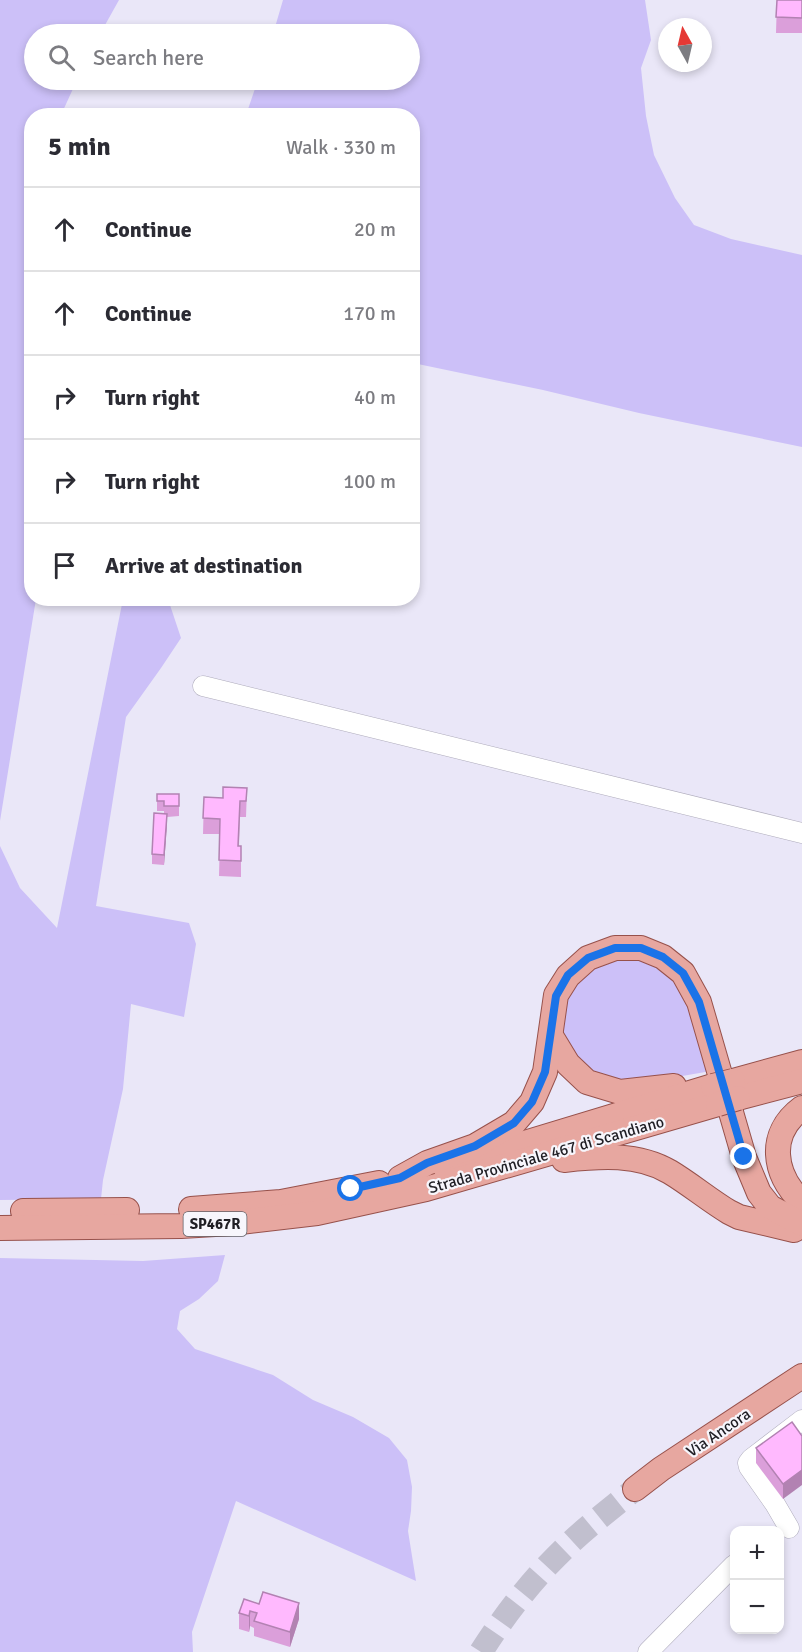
<!DOCTYPE html>
<meta charset="utf-8">
<style>
body{margin:0;font-family:Signika,sans-serif;background:#f7f7f7;color:#2b2b33}
.controls{position:absolute;right:18px;bottom:18px;display:grid;overflow:hidden;border-radius:12px;box-shadow:0 3px 9px #0003}
.controls button{width:54px;height:54px;display:grid;place-items:center;padding:0;border:0;border-bottom:2px solid #e1e1e2;background:#fff;color:#2b2b33;font:30px sans-serif}
.compass{position:absolute;left:658px;top:18px;width:54px;height:54px;border-radius:50%;background:#fff;box-shadow:0 3px 9px #0003;rotate:352deg}
.stop{position:absolute;width:18px;height:18px;margin:-14px;border:4px solid #1a73e8;border-radius:50%;background:#fff}
.stop.end{background:#1a73e8;border-color:#fff;box-shadow:0 2px 6px #0008}
.list{margin:0;padding:0;list-style:none}
h2{display:flex;justify-content:space-between;align-items:center;height:78px;margin:0;padding:0 24px;font-size:26px}
h2 small{font-size:20px;font-weight:400;color:#7c7c81}
.list li{display:grid;grid-template-columns:39px 1fr auto;gap:18px;align-items:center;box-sizing:border-box;height:84px;padding:0 24px;border-top:2px solid #e1e1e2}
.list b{display:block;font-size:22px;white-space:nowrap}
.list em{font-size:20px;font-style:normal;color:#7c7c81}
.icon{flex:none;width:33px;height:33px;fill:none;stroke:currentColor;stroke-width:2;stroke-linecap:round;stroke-linejoin:round}
.map{position:relative;flex:none;width:802px;height:1652px;overflow:hidden}
.search{position:absolute;background:#fff;box-shadow:0 3px 9px #0003;left:24px;top:24px;width:396px;height:66px;display:flex;align-items:center;gap:15px;box-sizing:border-box;padding:0 21px;border-radius:33px;color:#7c7c81;font-size:22px}
.panel{position:absolute;background:#fff;box-shadow:0 3px 9px #0003;left:24px;top:108px;width:396px;height:498px;border-radius:24px}
.map>svg:first-child{display:block}
</style>
<div class="map">
<svg width="802" height="1652" viewBox="0 0 802 1652">
<rect width="100%" height="100%" fill="#eae7f8"/>
<!-- green -->
<g fill="#ccc0f8">
<polygon points="0,0 119,0 100,34 34,34 34,80 77,80 61,115 32,116 32,598 36,599 0,821"/>
<polygon points="283,0 645,0 651,40 641,68 646,116 654,155 675,198 694,225 731,239 802,255 802,447 639,413 543,390 413,363 412,116 246,115 258,80 410,80 410,34 273,34"/>
<polygon points="123,599 168,599 181,638 161,668 126,717 96,906 189,923 196,944 184,1017 131,1004 123,1089 103,1180 101,1199 0,1200 0,846 20,888 57,928"/>
<polygon points="636,957 658,966 678,979 689,1005 711,1071 619,1087 575,1061 564,1037 561,1012 571,988 587,968 609,958"/>
<polygon points="225,1255 218,1281 199,1299 180,1311 177,1329 195,1349 273,1375 313,1400 353,1417 389,1438 407,1460 412,1487 411,1511 408,1531 416,1581 236,1501 192,1632 193,1652 0,1652 0,1258 143,1261"/>
</g>
<g fill="none" stroke-linecap="round" stroke-linejoin="round">
<!-- major-tunnel -->
<path stroke="#c1bfce" stroke-width="24" stroke-dasharray="24 12" stroke-linecap="butt" d="M481 1652C505 1614 535 1576 568 1545 589 1525 613 1507 635 1489"/>
<defs>
<g id="minor">
<polyline points="203,686 802,833"/>
<polyline points="789,1528 775,1504 749,1467 748,1463 751,1459 802,1420"/>
<polyline points="648,1652 734,1565"/>
</g>
<g id="major">
<polyline points="551,1036 568,1064 587,1082 620,1092 674,1086"/>
<polyline points="733,1081 802,1062"/>
<polyline points="738,1098 802,1081"/>
<path d="M802 1108C767 1134 773 1174 802 1202"/>
<path d="M564 1160C600 1156 638 1153 670 1172 690 1184 709 1200 729 1212L739 1217 794 1230"/>
<polyline points="445,1167 713,1086"/>
<polyline points="400,1178 427,1163 475,1146 514,1123 532,1102 545,1072 556,995 568,976 588,958 615,948 641,948 663,957 683,973 699,1002 744,1157 759,1193 770,1207 802,1224"/>
<polyline points="191,1209 281,1202 379,1183"/>
<polyline points="23,1211 127,1210"/>
<polyline points="0,1228 181,1226 232,1223 317,1213 426,1189 718,1104"/>
<polyline points="635,1489 661,1469 802,1376"/>
</g>
</defs>
<!-- minor casing -->
<use href="#minor" stroke="#aeabbb" stroke-width="21"/>
<!-- major casing -->
<use href="#major" stroke="#97514b" stroke-width="26"/>
<!-- minor -->
<use href="#minor" stroke="#fff" stroke-width="20"/>
<!-- major -->
<use href="#major" stroke="#e7a7a0" stroke-width="24"/>
<defs>
<g id="major-bridge">
<polyline points="713,1086 733,1081"/>
<polyline points="718,1104 738,1098"/>
</g>
</defs>
<!-- major-bridge casing -->
<use href="#major-bridge" stroke="#97514b" stroke-width="26" stroke-linecap="butt"/>
<!-- major-bridge -->
<use href="#major-bridge" stroke="#e7a7a0" stroke-width="24"/>
</g>
<!-- wall -->
<g fill="#db9fda">
<polygon points="777,0 802,0 802,33 776,33"/>
<polygon points="247,788 246,817 240,817 239,846 241,846 241,877 219,876 220,834 203,834 204,797 223,798"/>
<polygon points="157,794 179,794 179,816 167,817 164,865 152,864 152,854 164,814 164,811 157,811"/>
<polygon points="792,1422 783,1499 756,1463 756,1448"/>
<polygon points="259,1604 299,1619 290,1647 254,1636 254,1628 250,1626 249,1632 239,1629 239,1613"/>
</g>
<!-- shaded-wall -->
<g fill="#b282b2">
<polygon points="167,814 167,824 164,865 164,855"/>
<polygon points="802,1470 802,1485 783,1499 783,1484"/>
<polygon points="299,1603 299,1619 290,1647 290,1632"/>
<polygon points="250,1611 250,1626 249,1632 249,1616"/>
</g>
<!-- building -->
<g fill="#ffb9fe" stroke="#b282b2" stroke-width="1.5">
<polygon points="777,0 802,0 802,18 776,17"/>
<polygon points="223,787 247,788 246,801 240,801 238,846 241,846 241,861 219,860 220,819 203,818 204,797 223,798"/>
<polygon points="157,794 179,794 179,806 164,806 164,801 157,801"/>
<polygon points="154,813 167,814 164,855 152,854"/>
<polygon points="792,1422 802,1436 802,1470 783,1484 756,1448"/>
<polygon points="263,1592 299,1603 290,1632 254,1621 257,1613 250,1611 249,1616 239,1613 244,1599 259,1604"/>
</g>
<g fill="none" stroke-linecap="round" stroke-linejoin="round">
<!-- route -->
<polyline stroke="#1a73e8" stroke-width="8" points="351,1189 400,1178 427,1163 475,1146 514,1123 532,1102 545,1072 556,996 568,975 588,958 615,948 641,948 663,957 683,973 699,1002 744,1157"/>
</g>
<g text-anchor="middle" stroke-width="4.5" stroke-linejoin="round" paint-order="stroke">
<!-- shield labels -->
<rect fill="#f7f6fc" stroke="#605f65" stroke-width="1.5" x="183.5" y="1212" width="63" height="24" rx="4.5"/>
<g font-size="15" font-weight="bold" fill="#1f1e24">
<text x="215" y="1229">SP467R</text>
</g>
<!-- street labels -->
<g font-size="16" fill="#1f1e24" stroke="#f7f6fc">
<text transform="translate(546 1154) rotate(-16)" y="6">Strada Provinciale 467 di Scandiano</text>
<text transform="translate(718 1432) rotate(-34)" y="6">Via Ancora</text>
</g>
</g>
</svg>
<div class="controls">
<button>+</button>
<button>−</button>
</div>
<svg class="compass" viewBox="-18 -18 36 36"><path d="M0-13l5 13h-10z" fill="#e53935"/><path d="M0 13l5-13h-10z" fill="#7c7c81"/></svg>
<div class="stop" style="left:351px;top:1189px"></div>
<div class="stop end" style="left:744px;top:1157px"></div>
<div class="search"><svg class="icon" aria-label="search" viewBox="0 0 24 24"><circle cx="10" cy="10" r="6"/><path d="M15 15l6 6"/></svg>Search here</div>
<section class="panel">
<h2>5 min<small>Walk · 330 m</small></h2>
<ul class="list">
<li><svg class="icon" aria-label="ahead" viewBox="0 0 24 24"><path d="M12 20V5M6 11l6-6 6 6"/></svg><div><b>Continue</b></div><em>20 m</em></li>
<li><svg class="icon" aria-label="ahead" viewBox="0 0 24 24"><path d="M12 20V5M6 11l6-6 6 6"/></svg><div><b>Continue</b></div><em>170 m</em></li>
<li><svg class="icon" aria-label="right" viewBox="0 0 24 24"><path d="M7 20v-9h11M14 6l5 5-5 5"/></svg><div><b>Turn right</b></div><em>40 m</em></li>
<li><svg class="icon" aria-label="right" viewBox="0 0 24 24"><path d="M7 20v-9h11M14 6l5 5-5 5"/></svg><div><b>Turn right</b></div><em>100 m</em></li>
<li><svg class="icon" aria-label="arrive" viewBox="0 0 24 24"><path d="M6 21V4h12l-3 4 3 4H6"/></svg><div><b>Arrive at destination</b></div></li>
</ul>
</section>
</div>
